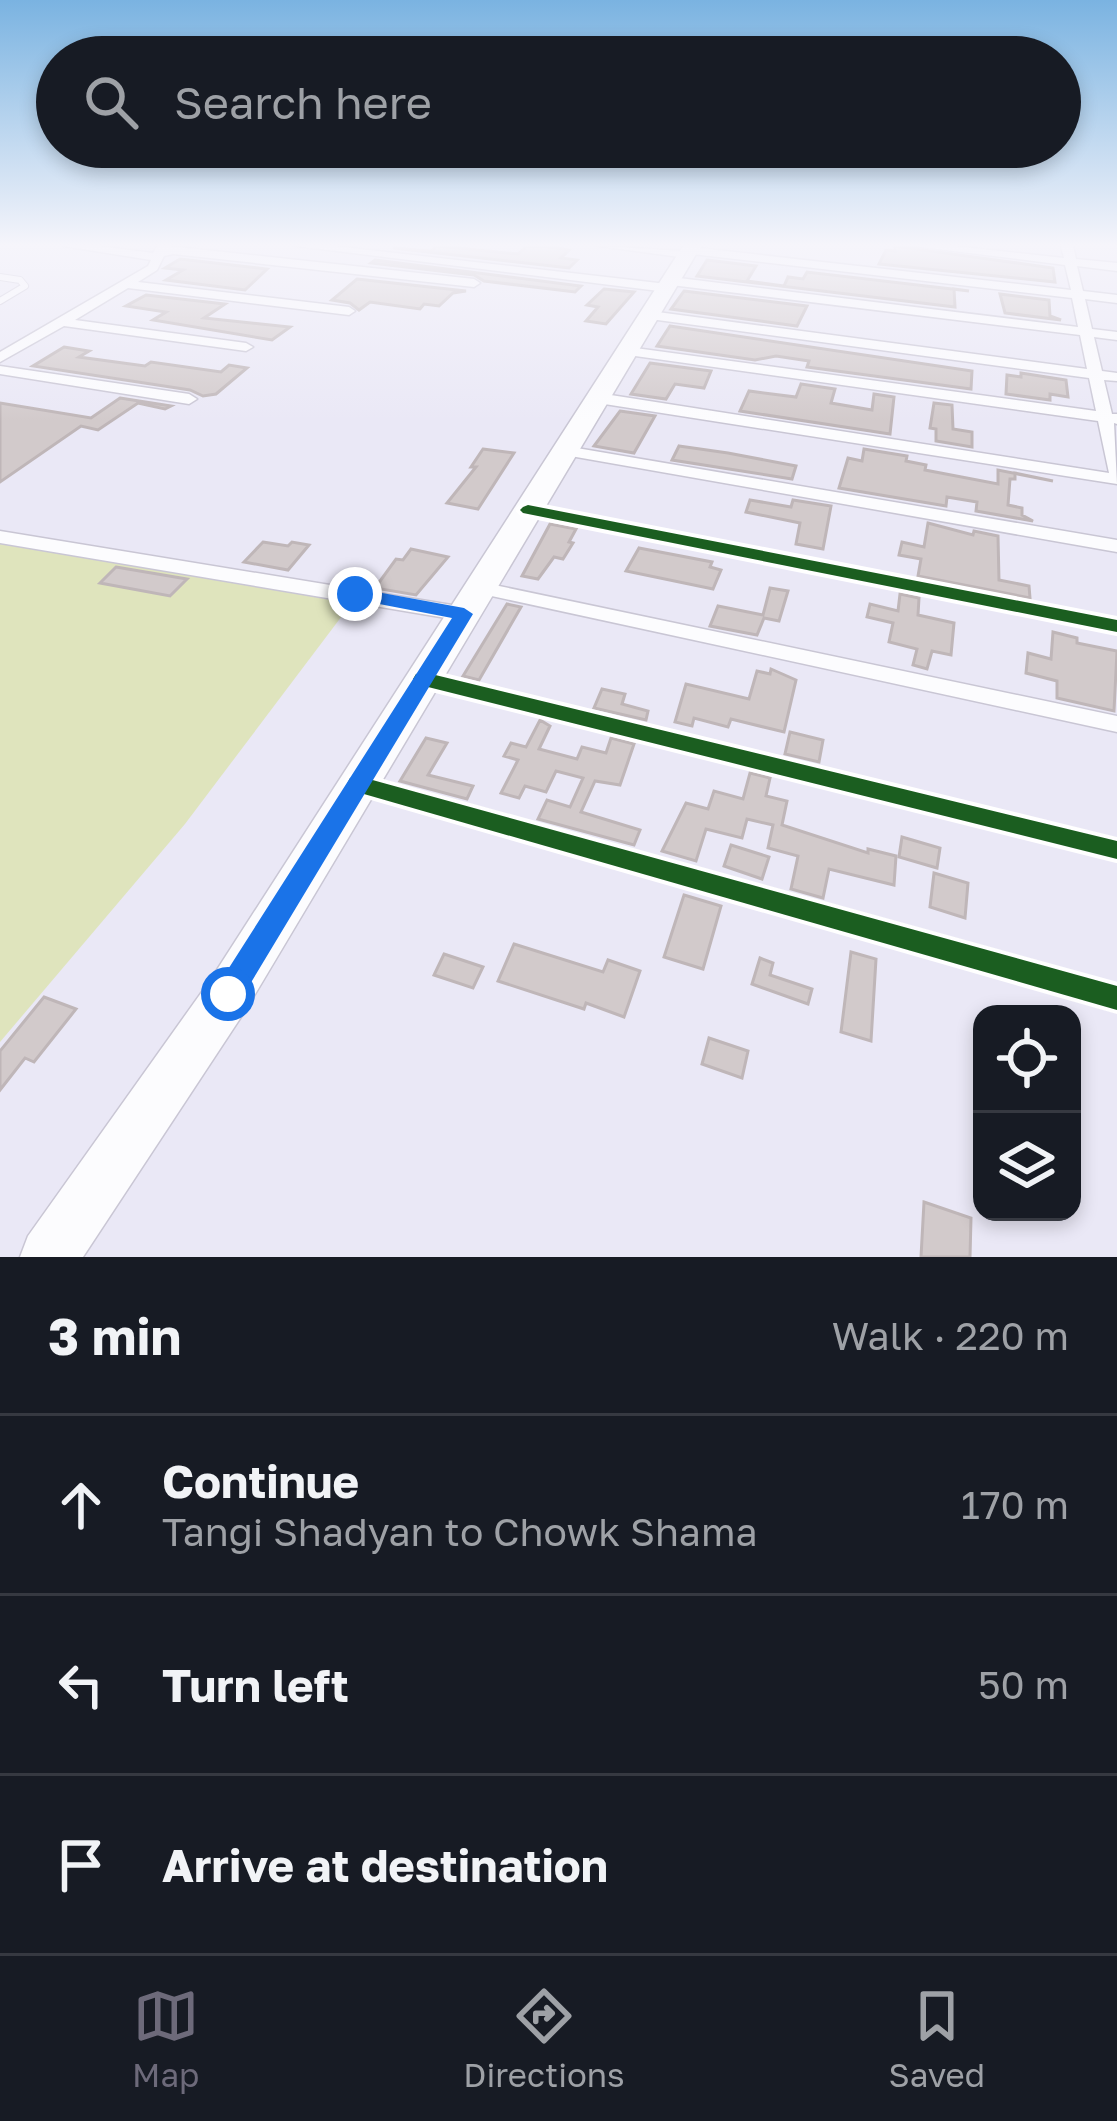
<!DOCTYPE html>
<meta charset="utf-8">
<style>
body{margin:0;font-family:"Golos Text",sans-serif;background:#20242c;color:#f1f3f6}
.controls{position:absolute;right:36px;bottom:36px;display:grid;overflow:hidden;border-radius:24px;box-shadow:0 6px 18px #0003}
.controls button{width:108px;height:108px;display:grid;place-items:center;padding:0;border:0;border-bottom:3px solid #363941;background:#171b24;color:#f1f3f6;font:60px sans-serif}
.stop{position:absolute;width:36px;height:36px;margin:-27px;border:9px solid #1a73e8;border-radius:50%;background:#fff}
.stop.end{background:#1a73e8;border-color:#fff;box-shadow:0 3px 12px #0008}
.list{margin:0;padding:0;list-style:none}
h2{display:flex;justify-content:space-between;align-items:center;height:156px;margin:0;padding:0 48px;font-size:51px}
h2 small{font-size:39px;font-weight:400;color:#9ea1a6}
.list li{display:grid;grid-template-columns:78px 1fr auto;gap:36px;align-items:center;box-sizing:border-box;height:180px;padding:0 48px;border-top:3px solid #363941}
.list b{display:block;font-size:45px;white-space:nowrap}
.list p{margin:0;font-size:39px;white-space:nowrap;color:#9ea1a6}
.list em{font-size:39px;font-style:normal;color:#9ea1a6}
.icon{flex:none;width:66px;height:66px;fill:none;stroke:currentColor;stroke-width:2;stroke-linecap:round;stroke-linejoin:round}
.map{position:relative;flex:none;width:1117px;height:1257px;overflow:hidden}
.search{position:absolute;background:#171b24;box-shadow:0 6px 18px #0003;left:36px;right:36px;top:36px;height:132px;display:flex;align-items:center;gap:30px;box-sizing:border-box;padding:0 42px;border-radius:66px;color:#9ea1a6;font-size:45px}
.sheet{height:696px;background:#171b24}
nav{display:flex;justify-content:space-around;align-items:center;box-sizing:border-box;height:168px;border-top:3px solid #363941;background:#171b24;font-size:33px;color:#9ea1a6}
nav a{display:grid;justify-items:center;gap:6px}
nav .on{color:#6d6a7a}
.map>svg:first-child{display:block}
</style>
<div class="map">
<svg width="1117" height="1257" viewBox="0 0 1117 1257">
<rect width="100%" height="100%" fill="#eae8f6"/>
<!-- green -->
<polygon fill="#dfe4bd" points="0,544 354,600 185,824 0,1042"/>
<!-- building -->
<g fill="#d2cacb" stroke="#bfb6b8" stroke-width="3">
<polygon points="437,246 518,254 527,246 543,246 569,250 561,258 577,260 569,268 393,248 431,251"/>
<polygon points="895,246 1053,268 1055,282 879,264 886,250 895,251"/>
<polygon points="180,259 267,269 245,290 166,280 183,270 165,268"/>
<polygon points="375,260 581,286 575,292 559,290 484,281 474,275 371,263"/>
<polygon points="707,260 756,266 747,281 784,286 788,277 803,279 807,272 969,291 954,289 955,307 697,276"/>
<polygon points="357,279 466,291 453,293 439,306 424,304 420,309 370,302 359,310 350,303 332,300"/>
<polygon points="604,289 634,292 606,324 586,321 598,307 587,305"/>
<polygon points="684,291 807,306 797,326 671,309"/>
<polygon points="1000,294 1049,300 1050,316 1061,320 1005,313"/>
<polygon points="146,295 225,304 204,318 290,327 272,340 153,320 166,312 126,306"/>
<polygon points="670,326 972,371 971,389 807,367 809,361 776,356 755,360 657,346"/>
<polygon points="64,347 89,351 79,357 145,366 151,362 221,372 229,365 247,368 216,394 203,396 190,390 33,366"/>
<polygon points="650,363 711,371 704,388 675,384 666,399 631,394"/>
<polygon points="1021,373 1066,380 1068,397 1050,394 1050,400 1006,394 1007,375 1021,377"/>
<polygon points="801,384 835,389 831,403 872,410 874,394 894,397 890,434 740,411 749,391 796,397"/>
<polygon points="120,398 171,406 165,409 138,403 98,430 81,426 0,482 0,403 91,418"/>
<polygon points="934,403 952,405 953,429 972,432 972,447 936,441 936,429 930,428"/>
<polygon points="620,411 655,416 634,453 594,446"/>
<polygon points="679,446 728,453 796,466 792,479 672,460"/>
<polygon points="483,449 514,453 478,509 447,503 476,467 471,467"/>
<polygon points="864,449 907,456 906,461 926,465 925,470 998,484 998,470 1053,481 1015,473 1015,479 1010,479 1008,505 1022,508 1022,515 1033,521 976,511 977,502 947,497 946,506 839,488 848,458 862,461"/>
<polygon points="750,500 791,507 793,500 831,506 823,549 796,544 800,523 746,512"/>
<polygon points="928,523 973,535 974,531 998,536 999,580 1029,586 1030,598 918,576 921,559 899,555 902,542 924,547"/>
<polygon points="550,524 576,529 569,542 573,543 563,559 554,557 538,579 522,576"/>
<polygon points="263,542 288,546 292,542 309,545 288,570 244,562"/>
<polygon points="639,548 712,562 710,567 721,570 713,589 626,571"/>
<polygon points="411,549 448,557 416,595 375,588 396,559 403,560"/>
<polygon points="116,567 187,579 170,596 100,583"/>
<polygon points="770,588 788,591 779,621 764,618 757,635 710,626 718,606 763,615"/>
<polygon points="900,594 919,598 918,615 954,623 951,655 932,651 927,669 913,665 917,649 889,642 893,623 867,617 870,604 898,611"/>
<polygon points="507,604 521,607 479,680 463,676"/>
<polygon points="1053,632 1077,638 1077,643 1117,651 1114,711 1057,698 1057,681 1026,673 1028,653 1051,659"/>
<polygon points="771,669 796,680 784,732 731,719 728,727 694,718 692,726 675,722 686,684 749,699 757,671 770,674"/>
<polygon points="602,689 625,694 622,704 648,711 646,720 594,708"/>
<polygon points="540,720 550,726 539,749 577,759 582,747 606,753 611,738 634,744 620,785 595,781 581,812 640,830 634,845 538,819 547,800 570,807 583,778 556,771 546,792 525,786 519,798 501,793 518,760 504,756 511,743 526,747"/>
<polygon points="790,732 823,740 819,762 785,754"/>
<polygon points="426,738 447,743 428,775 473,786 467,799 400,781"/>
<polygon points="750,773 770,778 766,796 787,801 782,825 868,853 868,849 896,856 894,885 829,869 823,898 791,889 798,856 768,848 773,825 747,819 742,838 706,829 696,861 662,851 686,803 708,809 714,791 743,799"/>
<polygon points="902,837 940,848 937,868 899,857"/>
<polygon points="731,845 769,857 762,879 724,866"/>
<polygon points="934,873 968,883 965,918 930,907"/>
<polygon points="684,895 721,906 703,969 664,957"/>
<polygon points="514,944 603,972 608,960 640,971 624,1017 586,1003 584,1009 498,981"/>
<polygon points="851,952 876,959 871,1041 841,1032"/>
<polygon points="444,954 483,967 473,988 434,975"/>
<polygon points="760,958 773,963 770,975 812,989 808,1004 752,984"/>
<polygon points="44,997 76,1009 34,1062 25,1058 0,1090 0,1051"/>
<polygon points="709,1038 748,1051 742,1078 702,1064"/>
<polygon points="924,1202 971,1218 970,1257 921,1257"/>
</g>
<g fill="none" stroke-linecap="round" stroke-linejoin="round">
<defs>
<polyline id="service" points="0,277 20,280 25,286 0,301"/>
<g id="minor">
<polygon points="63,246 98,246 153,253 157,246 168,246 474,279 480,283 474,287 173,254 164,256 157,270 138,282 349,307 355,311 349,315 128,288 75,320 246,343 253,347 246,351 64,326 0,362 0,352 148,266 151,260"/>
<polygon points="296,246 334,246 667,284 673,288 667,292"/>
<polygon points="598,246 685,251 690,247 1071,290 1065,265 914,246 954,246 1064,258 1061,246 1073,246 1076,259 1117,263 1117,271 1077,266 1083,291 1117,295 1117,303 1085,299 1092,329 1117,332 1117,340 1094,337 1102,371 1117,373 1117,381 1104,380 1112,414 1117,414 1117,424 1114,423 1117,484 598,403 590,398 598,393 1109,473 1098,421 628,355 621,351 628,347 1096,411 1089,378 650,319 644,315 650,311 1087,369 1080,335 671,285 665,281 671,277 1078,327 1072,298 692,254 687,258"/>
<polygon points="0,366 189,394 197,399 189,404 0,374"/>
<polygon points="565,446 1117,540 1117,552 559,454 559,448"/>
<polygon points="528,505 1117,619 1117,633 522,514 519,510"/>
<polygon points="0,531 464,607 474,614 464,621 0,543"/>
<polygon points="480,582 1117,716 1117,732 473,592 470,588"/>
<polygon points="423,671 1117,839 1117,861 415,684 412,679 415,674"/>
<polygon points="358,774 1117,984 1117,1012 349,791 346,784 349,777"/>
</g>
<polygon id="primary" points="683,246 701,246 245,1011 83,1257 20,1257 28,1236 211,979"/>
</defs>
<!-- service casing -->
<use href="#service" stroke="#c9c6d4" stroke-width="8"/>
<!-- minor casing -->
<use href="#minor" stroke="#c9c6d4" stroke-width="3"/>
<!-- primary casing -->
<use href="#primary" stroke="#c9c6d4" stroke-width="3"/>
<!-- service -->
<use href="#service" stroke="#fcfcfe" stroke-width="6"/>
<!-- minor -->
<use href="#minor" fill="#fcfcfe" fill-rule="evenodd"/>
<!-- primary -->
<use href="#primary" fill="#fcfcfe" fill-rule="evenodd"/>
<defs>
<g id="cycleway">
<polygon points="528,505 1117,620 1117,632 523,513 520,510 523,507"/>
<polygon points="423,672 1117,841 1117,859 416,684 413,679 416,674"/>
<polygon points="358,776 1117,986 1117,1010 350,790 347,784 350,778"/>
</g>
</defs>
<!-- cycleway casing -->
<use href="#cycleway" stroke="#fff" stroke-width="8"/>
<!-- cycleway -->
<use href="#cycleway" fill="#1b5e20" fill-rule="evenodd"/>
</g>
<!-- sky -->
<linearGradient id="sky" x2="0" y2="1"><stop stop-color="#7ab3e1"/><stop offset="0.58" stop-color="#f6f5fb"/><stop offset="1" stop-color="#f6f5fb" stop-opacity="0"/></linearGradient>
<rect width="1117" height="422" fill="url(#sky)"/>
<!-- route -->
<polygon fill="#1a73e8" points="355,588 464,608 473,614 238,1004 228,1008 218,1004 214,994 218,985 452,618 348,598 346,594"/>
</svg>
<div class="controls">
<button><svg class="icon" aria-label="locate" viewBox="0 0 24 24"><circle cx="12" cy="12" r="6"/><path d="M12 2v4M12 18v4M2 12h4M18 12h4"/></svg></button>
<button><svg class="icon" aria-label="layers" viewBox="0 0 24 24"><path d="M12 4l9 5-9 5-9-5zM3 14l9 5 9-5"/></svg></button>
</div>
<div class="stop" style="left:228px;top:994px"></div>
<div class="stop end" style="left:355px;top:594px"></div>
<div class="search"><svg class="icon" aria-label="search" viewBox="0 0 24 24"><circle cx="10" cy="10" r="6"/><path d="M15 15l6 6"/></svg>Search here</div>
</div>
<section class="sheet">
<h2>3 min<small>Walk · 220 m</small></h2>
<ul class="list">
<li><svg class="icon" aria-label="ahead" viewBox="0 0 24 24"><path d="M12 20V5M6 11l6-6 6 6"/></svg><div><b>Continue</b><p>Tangi Shadyan to Chowk Shama</p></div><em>170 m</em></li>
<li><svg class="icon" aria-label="left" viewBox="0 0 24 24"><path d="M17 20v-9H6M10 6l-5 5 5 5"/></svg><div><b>Turn left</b></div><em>50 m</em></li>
<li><svg class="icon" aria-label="arrive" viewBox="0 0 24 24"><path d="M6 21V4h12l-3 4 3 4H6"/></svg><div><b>Arrive at destination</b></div></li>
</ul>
</section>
<nav>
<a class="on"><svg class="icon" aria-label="map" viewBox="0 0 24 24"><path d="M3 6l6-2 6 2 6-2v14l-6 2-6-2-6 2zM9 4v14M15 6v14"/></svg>Map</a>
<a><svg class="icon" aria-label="directions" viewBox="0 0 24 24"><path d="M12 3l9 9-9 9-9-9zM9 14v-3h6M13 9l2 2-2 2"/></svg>Directions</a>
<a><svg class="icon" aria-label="saved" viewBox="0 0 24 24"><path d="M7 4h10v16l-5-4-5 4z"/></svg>Saved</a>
</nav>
